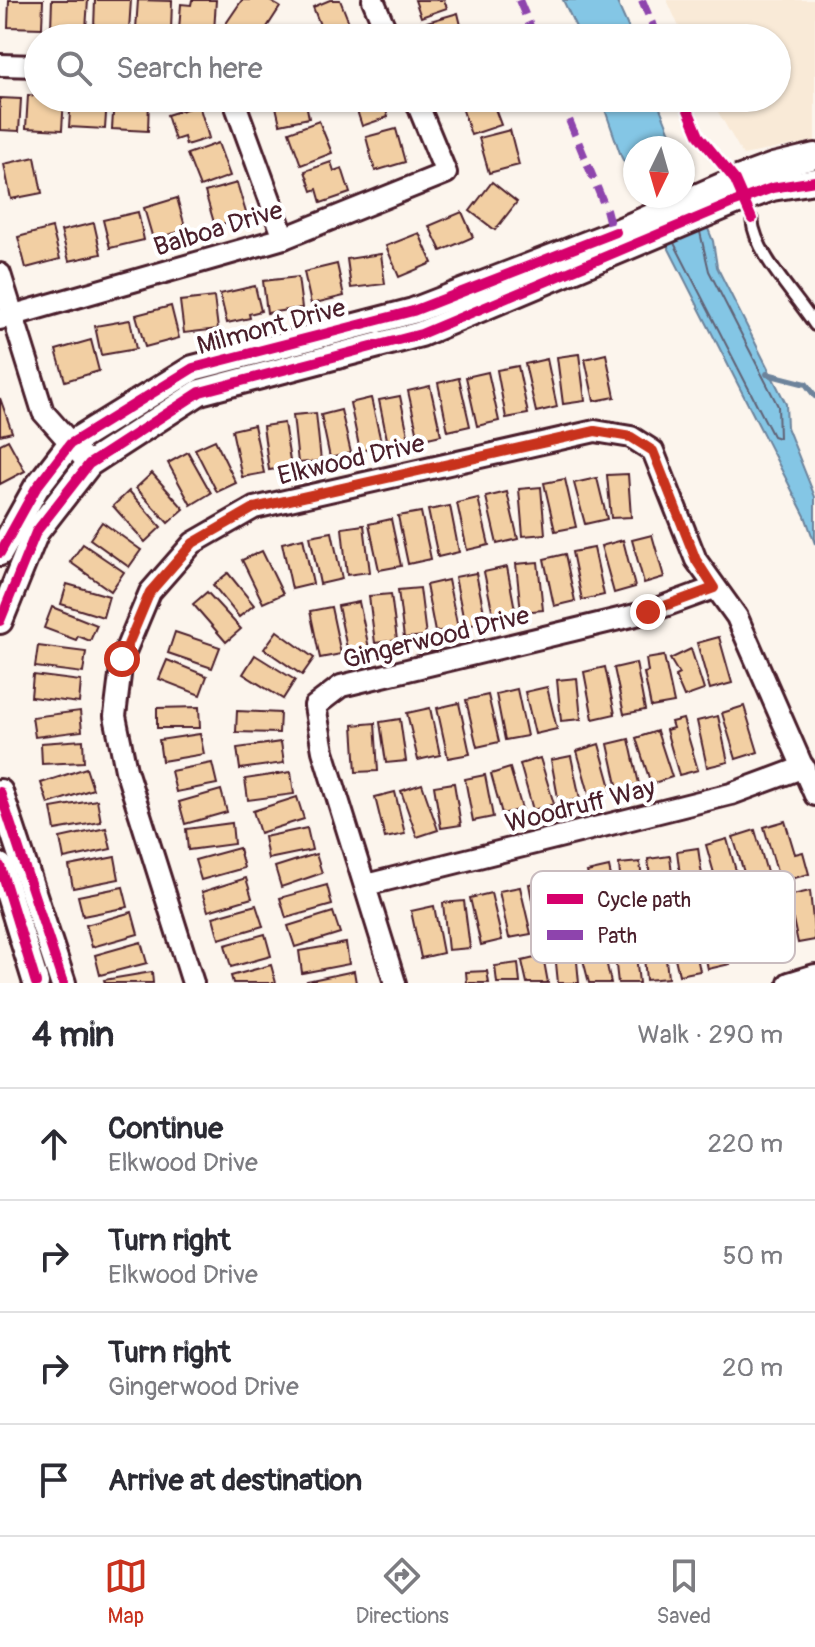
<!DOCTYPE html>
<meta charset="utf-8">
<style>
body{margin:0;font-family:Pangolin,sans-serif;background:#f2f2f3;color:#2b2b33}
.compass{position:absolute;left:623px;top:136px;width:72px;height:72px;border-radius:50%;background:#fff;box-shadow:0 2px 6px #0004;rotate:185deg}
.stop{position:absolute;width:24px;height:24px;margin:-18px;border:6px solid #c8321e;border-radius:50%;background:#fff}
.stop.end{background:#c8321e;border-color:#fff;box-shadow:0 2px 8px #0008}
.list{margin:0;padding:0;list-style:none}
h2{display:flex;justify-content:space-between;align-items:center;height:104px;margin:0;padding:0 32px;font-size:34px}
h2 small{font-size:26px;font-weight:400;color:#7c7c81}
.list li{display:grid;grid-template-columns:52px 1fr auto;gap:24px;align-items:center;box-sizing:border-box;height:112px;padding:0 32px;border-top:2px solid #e1e1e2}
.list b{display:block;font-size:30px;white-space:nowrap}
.list p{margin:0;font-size:26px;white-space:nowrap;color:#7c7c81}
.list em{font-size:26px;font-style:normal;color:#7c7c81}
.icon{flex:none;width:44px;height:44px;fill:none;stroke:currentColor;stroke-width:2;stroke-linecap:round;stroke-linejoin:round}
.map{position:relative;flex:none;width:815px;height:983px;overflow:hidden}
.search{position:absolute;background:#fff;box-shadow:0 2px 6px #0004;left:24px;right:24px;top:24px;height:88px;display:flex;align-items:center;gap:20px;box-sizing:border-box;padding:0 28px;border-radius:44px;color:#7c7c81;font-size:30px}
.sheet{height:552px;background:#fff}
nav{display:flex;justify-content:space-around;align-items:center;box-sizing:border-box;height:112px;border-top:2px solid #e1e1e2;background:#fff;font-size:22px;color:#7c7c81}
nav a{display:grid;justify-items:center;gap:4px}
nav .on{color:#c8321e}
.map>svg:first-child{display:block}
</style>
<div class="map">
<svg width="815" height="983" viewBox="0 0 815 983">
<rect width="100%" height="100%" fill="#fcf5ed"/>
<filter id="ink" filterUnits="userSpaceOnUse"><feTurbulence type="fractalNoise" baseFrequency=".0125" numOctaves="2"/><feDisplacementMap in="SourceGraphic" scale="16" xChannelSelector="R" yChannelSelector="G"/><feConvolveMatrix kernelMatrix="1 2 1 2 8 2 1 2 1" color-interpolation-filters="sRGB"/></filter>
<g filter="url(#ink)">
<!-- built -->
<polygon fill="#f9ead7" points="667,0 815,0 815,141 743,155 710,98 777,98 777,38 684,38"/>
<!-- water -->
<g fill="#84c6e5" stroke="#6d839b" stroke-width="2">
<polygon points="563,0 616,0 633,38 581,38"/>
<polygon points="601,98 656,98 676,148 635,148 635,183 621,156"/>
<polygon points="683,167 713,241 717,267 786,404 787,427 815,497 815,544 805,516 642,196 683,196"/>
</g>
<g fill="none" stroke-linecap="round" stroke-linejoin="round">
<!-- shore -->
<polyline stroke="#616275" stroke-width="2" points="674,243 773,436 779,438 778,406 709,271 700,232"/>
<!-- stream -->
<polyline stroke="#6d839b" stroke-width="6" points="767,374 806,384 815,396"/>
</g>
<!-- building -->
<g fill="#f2cfa3" stroke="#4a1f2b" stroke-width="2">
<polygon points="9,0 43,0 42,28 8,27"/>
<polygon points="52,0 88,0 86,29 51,28"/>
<polygon points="95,0 131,0 129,30 94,28"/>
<polygon points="138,0 172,1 171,31 136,29"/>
<polygon points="192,0 216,0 214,32 179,30 181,4 191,5"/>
<polygon points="242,0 268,0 280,7 260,38 238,38 223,28"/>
<polygon points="330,0 340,0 352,30 325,38 313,7"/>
<polygon points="415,0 444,0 447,8 421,17"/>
<polygon points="458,13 464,38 432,38 427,22"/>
<polygon points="28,95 64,98 62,130 26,128"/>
<polygon points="0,98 21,99 19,131 0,130"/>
<polygon points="71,98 107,98 105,129 69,127"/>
<polygon points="114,98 149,99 148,131 112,129"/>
<polygon points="274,98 305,98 309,118 280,124"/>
<polygon points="353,98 382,98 388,117 362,126"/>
<polygon points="470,98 501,98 503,103 494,106 501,125 471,135 460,101"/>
<polygon points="199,105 209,138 186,145 184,137 175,140 167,115"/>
<polygon points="319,121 332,153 301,165 289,132"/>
<polygon points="396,129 405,162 375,171 366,137"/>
<polygon points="510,130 519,165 489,173 479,138"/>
<polygon points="218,143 230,176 200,187 187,154"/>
<polygon points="35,157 42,193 11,199 4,164"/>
<polygon points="331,162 334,171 342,168 350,193 321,203 317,189 312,191 305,171"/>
<polygon points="492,182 517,202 495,230 470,211"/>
<polygon points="237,183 247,216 215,226 205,192"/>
<polygon points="177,198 186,230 153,239 144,208"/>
<polygon points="138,212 144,240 110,248 103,220"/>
<polygon points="462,212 473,237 441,251 429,226"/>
<polygon points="94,223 101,254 69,261 61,231"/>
<polygon points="52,228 60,259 26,268 18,237"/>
<polygon points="419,233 432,263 399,277 386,246"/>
<polygon points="381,254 385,284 351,288 347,259"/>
<polygon points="337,264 344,296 311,304 304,272"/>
<polygon points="298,277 302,308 267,313 263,281"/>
<polygon points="255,286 261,311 249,314 250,318 227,323 220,294"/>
<polygon points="214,297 218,329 184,333 180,301"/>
<polygon points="171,306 179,338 145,347 136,315"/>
<polygon points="130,320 136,349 101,355 95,326"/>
<polygon points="91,340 99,371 65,381 56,350"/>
<polygon points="579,354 585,401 563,404 557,357"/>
<polygon points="606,354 615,397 594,401 585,359"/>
<polygon points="547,359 557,407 536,412 525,364"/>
<polygon points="518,366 528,414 506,418 497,370"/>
<polygon points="488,372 499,421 477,426 466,377"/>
<polygon points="459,378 470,426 448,431 438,383"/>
<polygon points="430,386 441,435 419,440 408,391"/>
<polygon points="400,396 409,440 388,444 379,400"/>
<polygon points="0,398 12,432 0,435"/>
<polygon points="371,398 382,446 360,451 350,403"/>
<polygon points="341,410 351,453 330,458 321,415"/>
<polygon points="316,413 321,461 298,463 293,415"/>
<polygon points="284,423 291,467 269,470 263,426"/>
<polygon points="254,425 264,473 242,477 232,430"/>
<polygon points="8,440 25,471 0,484 0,444"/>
<polygon points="215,440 236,483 217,492 195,449"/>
<polygon points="188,452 211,493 191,505 168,463"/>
<polygon points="152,473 184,509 168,523 136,488"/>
<polygon points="628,474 631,517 611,518 607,475"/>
<polygon points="597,478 607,519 585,524 574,483"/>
<polygon points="565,479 576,527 555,531 544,483"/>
<polygon points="541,487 545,534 523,536 519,489"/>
<polygon points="129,491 161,527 145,542 113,506"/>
<polygon points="507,492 518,539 497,544 486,497"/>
<polygon points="478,498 489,545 467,550 457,503"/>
<polygon points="450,506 459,552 438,557 428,510"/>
<polygon points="421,512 431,559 408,564 398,516"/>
<polygon points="391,519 401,566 379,570 369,524"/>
<polygon points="102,522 141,550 129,567 90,539"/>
<polygon points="364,525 370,572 347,575 342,528"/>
<polygon points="332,532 342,579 320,584 310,536"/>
<polygon points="652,535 664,577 644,583 632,540"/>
<polygon points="303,538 313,584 292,589 282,543"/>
<polygon points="623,540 635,587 614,593 601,546"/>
<polygon points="83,544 124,572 111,591 70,562"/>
<polygon points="594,548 604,595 582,600 572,552"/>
<polygon points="262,551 283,594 263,603 242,560"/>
<polygon points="565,554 575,601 554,606 544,559"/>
<polygon points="538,562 543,610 521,612 516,564"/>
<polygon points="507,567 516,615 494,619 484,572"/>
<polygon points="228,573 254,605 239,617 213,585"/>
<polygon points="476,573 486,622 465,626 455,577"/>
<polygon points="448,580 458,628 435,632 426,585"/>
<polygon points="67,584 109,596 103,617 61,604"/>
<polygon points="420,588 426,636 404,638 398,590"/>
<polygon points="207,592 241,629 226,642 193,604"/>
<polygon points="391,594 397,640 375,643 369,596"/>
<polygon points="359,602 369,648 348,653 338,606"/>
<polygon points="52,607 97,625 90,641 78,636 76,640 44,628"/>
<polygon points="331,607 341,654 320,658 310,611"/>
<polygon points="277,631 314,658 302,675 264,649"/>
<polygon points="175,632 220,647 212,668 168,653"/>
<polygon points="719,637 732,683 710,689 697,643"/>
<polygon points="38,646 86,652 83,673 35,667"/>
<polygon points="691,649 704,690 684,697 675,676 679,674 670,659"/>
<polygon points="255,655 295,680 283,699 243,674"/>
<polygon points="664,656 674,703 651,707 644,673 648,672 646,659"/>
<polygon points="167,660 207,676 200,695 159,679"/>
<polygon points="636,663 645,710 624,714 614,668"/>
<polygon points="605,667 615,714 593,719 584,672"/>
<polygon points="33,675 81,681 79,703 31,697"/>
<polygon points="577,678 581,719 561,721 557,680"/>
<polygon points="547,687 557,729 535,734 525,692"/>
<polygon points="517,689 527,736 505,740 496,694"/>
<polygon points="488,695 499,742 477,747 466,700"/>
<polygon points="459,703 470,754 448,758 437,708"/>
<polygon points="744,706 758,752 736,759 722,713"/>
<polygon points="199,707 200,728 157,728 157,708"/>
<polygon points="430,708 440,755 418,760 407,713"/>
<polygon points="80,711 82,731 35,737 32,717"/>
<polygon points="237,711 280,713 279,733 236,732"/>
<polygon points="718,716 728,762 707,767 697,721"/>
<polygon points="400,719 406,761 386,763 380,722"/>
<polygon points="683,719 698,770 679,775 666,730 673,728 671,722"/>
<polygon points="375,723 378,771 356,772 353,725"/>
<polygon points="657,731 672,777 651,784 636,738"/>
<polygon points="200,734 204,754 162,761 159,740"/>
<polygon points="629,739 639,784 618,789 608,744"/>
<polygon points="83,740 84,762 42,764 41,743"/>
<polygon points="281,742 284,763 240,769 237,748"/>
<polygon points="599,744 612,791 590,797 577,751"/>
<polygon points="571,756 580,799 559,803 551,760"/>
<polygon points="540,758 554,804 533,810 520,764"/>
<polygon points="212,763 217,784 176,792 171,771"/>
<polygon points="86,768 93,789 48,804 41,783"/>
<polygon points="510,768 522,809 502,814 491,774"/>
<polygon points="291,772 294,794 248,800 245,779"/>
<polygon points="485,775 493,817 473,821 465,779"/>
<polygon points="454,783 461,825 441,828 434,786"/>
<polygon points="422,784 438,830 417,837 401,791"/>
<polygon points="221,790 227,812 185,824 179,802"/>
<polygon points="395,792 405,834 385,838 375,797"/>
<polygon points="297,797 304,819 260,833 253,811"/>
<polygon points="97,800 101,822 55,830 51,808"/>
<polygon points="785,821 795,854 803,852 809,874 780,882 764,827"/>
<polygon points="232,823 234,844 188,850 186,829"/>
<polygon points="106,828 111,849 64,859 60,838"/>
<polygon points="307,828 312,850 268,859 264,837"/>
<polygon points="755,830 768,876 747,882 733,837"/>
<polygon points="727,839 740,885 719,891 706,845"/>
<polygon points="239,848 244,868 201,880 195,860"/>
<polygon points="698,848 705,896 683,899 677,851"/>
<polygon points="316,854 322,873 281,887 275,867"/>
<polygon points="670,856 675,902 654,905 648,859"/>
<polygon points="115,857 119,879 73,888 69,866"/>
<polygon points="640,862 645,909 623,911 619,864"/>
<polygon points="609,867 619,914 598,919 587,872"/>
<polygon points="246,878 252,898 208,911 202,892"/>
<polygon points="551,880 560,927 538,932 529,884"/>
<polygon points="327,885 332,905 286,918 280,898"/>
<polygon points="123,887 128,907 83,916 78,896"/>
<polygon points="520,887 531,934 509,938 499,891"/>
<polygon points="810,891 815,940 798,943 788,896"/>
<polygon points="491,893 502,940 481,945 470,898"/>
<polygon points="464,901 470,948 448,950 443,903"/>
<polygon points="256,905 263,926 219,939 213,917"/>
<polygon points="434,906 443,953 421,958 411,911"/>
<polygon points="132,912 138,934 92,947 86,925"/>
<polygon points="333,912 340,933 295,947 288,926"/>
<polygon points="720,917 730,964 708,969 698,922"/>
<polygon points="690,924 700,971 679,975 668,928"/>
<polygon points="663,931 668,978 646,980 642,933"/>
<polygon points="265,934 271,956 231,967 225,945"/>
<polygon points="634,937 639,983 618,983 613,939"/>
<polygon points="141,942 147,963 100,975 95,955"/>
<polygon points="346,943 349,964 302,973 299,951"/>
<polygon points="602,943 611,983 589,983 580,948"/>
<polygon points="576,951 579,983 558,983 555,953"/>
<polygon points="543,956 548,983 527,983 522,961"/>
<polygon points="518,963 520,983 497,983 495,966"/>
<polygon points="271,965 276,983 233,983 231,976"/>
<polygon points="354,971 356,983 308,983 307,981"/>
<polygon points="487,971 489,983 467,983 466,972"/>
<polygon points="152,972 153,983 105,983 104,980"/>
</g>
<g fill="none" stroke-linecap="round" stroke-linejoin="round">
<defs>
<path id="service" d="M752 219C755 254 794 293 815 325"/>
<g id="minor">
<polyline points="373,0 389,38"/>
<polyline points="0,65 38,66"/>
<polyline points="233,98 284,238"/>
<polyline points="0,274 43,412 89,464"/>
<polyline points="0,319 284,238 446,173 415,98"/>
<polyline points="366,885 731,794 804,767"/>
<polyline points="193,983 126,770 115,716 122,659 150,592 193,543 254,508 595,431 631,437 653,451 696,560 737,617 815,795"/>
<polyline points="395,983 323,751 315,706 341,686 648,612 714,588"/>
<polyline points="789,983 815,975"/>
</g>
<g id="tertiary">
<polyline points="0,553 36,488 70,444 193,368 413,311 612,234 735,180 773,166 815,156"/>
<polyline points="0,621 36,532 89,464 200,392 421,334 735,202 772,188 815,181"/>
<polyline points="0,792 63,983"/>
<polyline points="0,866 36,983"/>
</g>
</defs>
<!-- service casing -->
<use href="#service" stroke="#4a1f2b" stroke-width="16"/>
<!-- minor casing -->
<use href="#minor" stroke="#4a1f2b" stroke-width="26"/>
<!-- tertiary casing -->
<use href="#tertiary" stroke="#4a1f2b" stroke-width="30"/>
<!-- service -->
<use href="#service" stroke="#fff" stroke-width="10"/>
<!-- minor -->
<use href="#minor" stroke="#fff" stroke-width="20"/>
<!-- tertiary -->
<use href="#tertiary" stroke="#fff" stroke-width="24"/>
<!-- quiet -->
<g stroke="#8e44ad" stroke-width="8" stroke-dasharray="16 8" stroke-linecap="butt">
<polyline points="519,0 535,38"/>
<polyline points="642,0 658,38"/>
<polyline points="560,98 606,209 614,240"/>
</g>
<defs>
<g id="cycleway">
<polyline points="683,98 699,136 735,180 752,219"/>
<polyline points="0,553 36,488 70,444 193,368 413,311 616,232"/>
<polyline points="0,621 36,532 89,464 200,392 421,334 735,202 772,188 815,181"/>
<polyline points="0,792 63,983"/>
<polyline points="0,866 36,983"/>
</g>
</defs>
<!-- cycleway casing -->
<use href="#cycleway" stroke="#fff" stroke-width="15"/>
<!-- cycleway -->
<use href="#cycleway" stroke="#d6006c" stroke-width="10"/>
</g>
</g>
<g fill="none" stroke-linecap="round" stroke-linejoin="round" filter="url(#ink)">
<!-- route -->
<polyline stroke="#c8321e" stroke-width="10" points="122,659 150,592 193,543 254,508 595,431 631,437 653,451 696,560 714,588 648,612"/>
</g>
<g text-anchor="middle" stroke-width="8" stroke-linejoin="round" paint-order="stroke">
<!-- street labels -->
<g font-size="26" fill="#4a1f2b" stroke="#fff">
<text transform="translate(218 228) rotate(-17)" y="9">Balboa Drive</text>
<text transform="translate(271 326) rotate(-15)" y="9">Milmont Drive</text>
<text transform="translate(351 459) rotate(-13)" y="9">Elkwood Drive</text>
<text transform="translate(436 637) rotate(-14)" y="9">Gingerwood Drive</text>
<text transform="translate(580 805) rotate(-14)" y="9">Woodruff Way</text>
</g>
</g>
<!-- legend -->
<rect x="531" y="871" width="264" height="92" rx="12" fill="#fff" stroke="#c9bcbf" stroke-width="2"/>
<rect x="547" y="894" width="36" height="10" fill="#d6006c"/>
<rect x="547" y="930" width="36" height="10" fill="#8e44ad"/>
<g font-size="22" fill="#4a1f2b">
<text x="597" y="907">Cycle path</text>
<text x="597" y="943">Path</text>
</g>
</svg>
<svg class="compass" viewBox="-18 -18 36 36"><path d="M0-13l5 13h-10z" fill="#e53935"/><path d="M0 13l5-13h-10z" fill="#7c7c81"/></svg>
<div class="stop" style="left:122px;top:659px"></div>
<div class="stop end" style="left:648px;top:612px"></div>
<div class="search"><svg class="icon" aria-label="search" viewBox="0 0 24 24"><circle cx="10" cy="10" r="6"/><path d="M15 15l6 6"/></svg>Search here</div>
</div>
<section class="sheet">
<h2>4 min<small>Walk · 290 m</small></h2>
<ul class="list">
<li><svg class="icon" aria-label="ahead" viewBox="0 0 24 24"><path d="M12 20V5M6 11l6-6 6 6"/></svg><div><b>Continue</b><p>Elkwood Drive</p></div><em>220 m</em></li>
<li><svg class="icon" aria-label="right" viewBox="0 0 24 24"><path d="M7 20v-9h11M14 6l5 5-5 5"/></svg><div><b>Turn right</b><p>Elkwood Drive</p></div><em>50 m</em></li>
<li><svg class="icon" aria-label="right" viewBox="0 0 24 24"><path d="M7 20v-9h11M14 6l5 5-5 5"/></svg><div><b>Turn right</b><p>Gingerwood Drive</p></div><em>20 m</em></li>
<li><svg class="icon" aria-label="arrive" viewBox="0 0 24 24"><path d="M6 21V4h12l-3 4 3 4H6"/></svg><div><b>Arrive at destination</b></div></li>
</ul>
</section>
<nav>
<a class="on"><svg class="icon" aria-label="map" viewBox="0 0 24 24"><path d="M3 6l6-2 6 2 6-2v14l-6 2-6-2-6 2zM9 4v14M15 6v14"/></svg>Map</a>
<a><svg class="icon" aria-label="directions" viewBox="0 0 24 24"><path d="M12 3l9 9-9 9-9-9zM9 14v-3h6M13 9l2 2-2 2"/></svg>Directions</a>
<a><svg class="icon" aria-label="saved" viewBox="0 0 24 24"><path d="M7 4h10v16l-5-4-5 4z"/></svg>Saved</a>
</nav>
